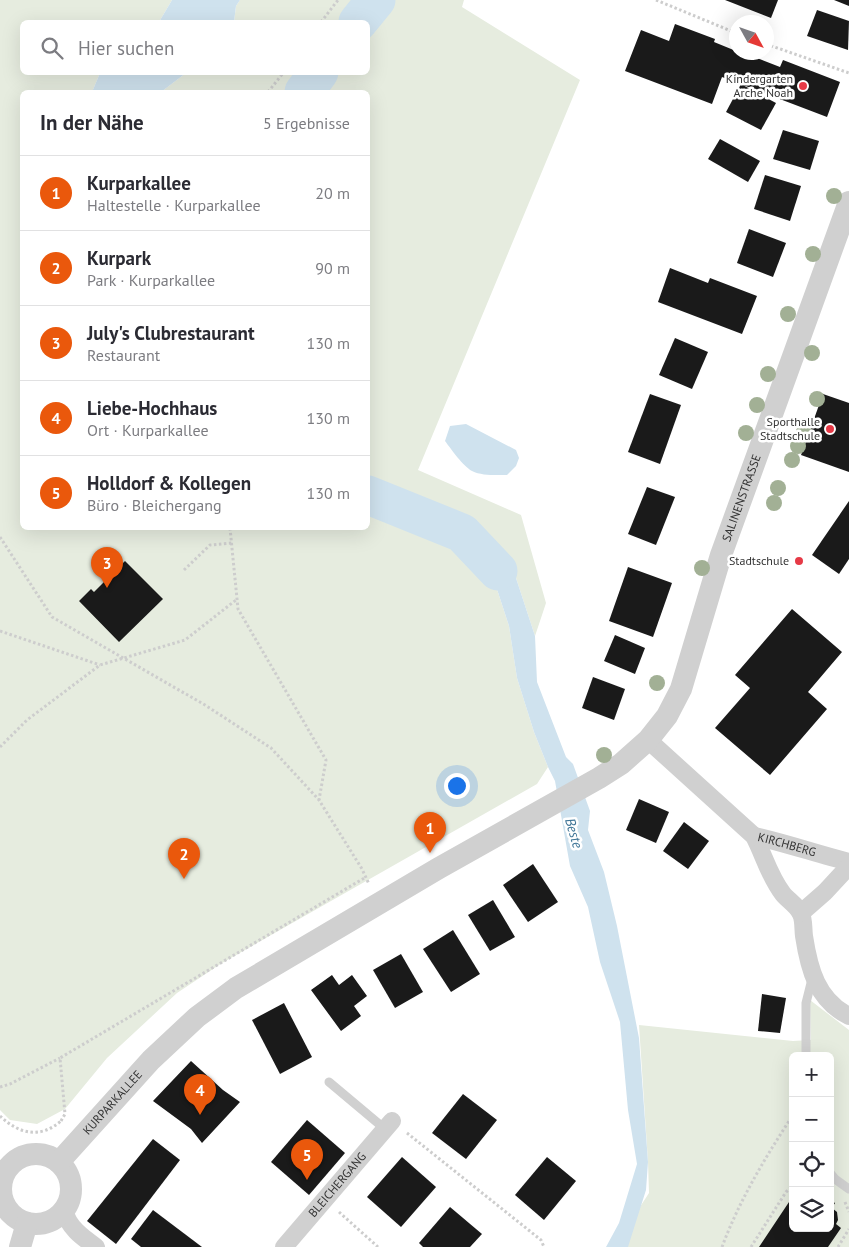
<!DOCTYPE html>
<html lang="de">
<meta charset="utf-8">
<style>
body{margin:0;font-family:"PT Sans",sans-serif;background:#f7f7f7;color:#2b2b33}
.controls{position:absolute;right:15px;bottom:15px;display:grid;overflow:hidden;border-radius:8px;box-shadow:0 5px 20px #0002}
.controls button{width:45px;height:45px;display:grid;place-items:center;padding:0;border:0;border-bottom:1px solid #e1e1e2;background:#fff;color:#2b2b33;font:25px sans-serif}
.compass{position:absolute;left:729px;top:15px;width:45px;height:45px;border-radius:50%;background:#fff;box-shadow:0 5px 20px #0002;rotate:130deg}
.you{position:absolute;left:456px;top:785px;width:18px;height:18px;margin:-12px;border:4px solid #fff;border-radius:50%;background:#1a73e8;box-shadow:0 0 0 8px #1a73e833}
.badge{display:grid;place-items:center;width:32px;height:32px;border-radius:50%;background:#ea580c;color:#fff;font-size:16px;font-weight:700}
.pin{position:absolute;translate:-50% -41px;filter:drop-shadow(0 1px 2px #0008)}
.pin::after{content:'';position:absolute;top:26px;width:18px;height:15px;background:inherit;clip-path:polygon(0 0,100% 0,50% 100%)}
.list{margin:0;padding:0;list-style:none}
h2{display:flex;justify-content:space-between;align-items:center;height:65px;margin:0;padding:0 20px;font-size:21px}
h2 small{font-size:16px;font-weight:400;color:#7c7c81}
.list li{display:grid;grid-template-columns:32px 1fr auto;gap:15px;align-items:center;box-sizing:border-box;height:75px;padding:0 20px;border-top:1px solid #e1e1e2}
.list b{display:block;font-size:19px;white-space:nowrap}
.list p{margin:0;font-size:16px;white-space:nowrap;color:#7c7c81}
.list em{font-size:16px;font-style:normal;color:#7c7c81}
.icon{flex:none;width:28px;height:28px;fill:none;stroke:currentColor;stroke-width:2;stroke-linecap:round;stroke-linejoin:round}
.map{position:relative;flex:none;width:849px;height:1247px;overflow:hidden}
.search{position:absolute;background:#fff;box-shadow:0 5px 20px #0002;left:20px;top:20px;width:350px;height:55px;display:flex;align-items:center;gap:12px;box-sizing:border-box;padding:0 18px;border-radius:8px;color:#7c7c81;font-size:19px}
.panel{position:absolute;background:#fff;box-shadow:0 5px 20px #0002;left:20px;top:90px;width:350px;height:440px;border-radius:8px}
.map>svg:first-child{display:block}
</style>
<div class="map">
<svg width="849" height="1247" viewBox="0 0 849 1247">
<rect width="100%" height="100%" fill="#fff"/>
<!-- green -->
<g fill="#e6ecdf" fill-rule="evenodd">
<polygon points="0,0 172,0 159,22 22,22 22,72 100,73 92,92 22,92 22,528 368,528 368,92 161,92 186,73 368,72 368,22 234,22 236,6 240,0 464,0 462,7 580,80 418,470 521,515 546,603 535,636 516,578 482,530 463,534 492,574 509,626 517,678 534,732 548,767 537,784 222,963 177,993 107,1058 65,1109 37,1124 10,1120 0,1110"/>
<path d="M810 1000 849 1030V1247H614L649 1193 648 1162 639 1025 793 1041 811 1040ZM793 1056H830V1228H793Z"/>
</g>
<!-- water -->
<g fill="#cfe2ee">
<polygon points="172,0 240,0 236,6 234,22 159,22"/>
<polygon points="100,73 100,72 186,73 161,92 92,92"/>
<path d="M466 424 516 450 519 458 516 466 507 475C496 475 482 476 472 471 463 466 451 449 445 441L450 426Z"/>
<polygon points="482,530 501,548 516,578 535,636 537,682 566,757 573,764 590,811 588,830 604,872 617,926 639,1038 648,1162 646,1190 628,1247 606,1247 619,1223 637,1164 628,1110 620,1022 600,962 588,907 570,866 555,781 548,767 534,732 517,678 509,626 492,574 462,533"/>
</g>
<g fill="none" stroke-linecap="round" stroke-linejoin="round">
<!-- river -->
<g stroke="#cfe2ee" stroke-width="39">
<polyline points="358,22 376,0"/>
<polyline points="304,92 319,72"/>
<polyline points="368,495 462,533 498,571"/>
</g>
</g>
<!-- building -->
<g fill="#1a1a1a">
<polygon points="725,0 778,0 771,18"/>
<polygon points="834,0 849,0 849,6"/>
<polygon points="817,10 849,21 848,50 807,36"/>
<polygon points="675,24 715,39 714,42 736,51 736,52 742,52 780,67 783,60 840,82 827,117 722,77 712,104 625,71 641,30 669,41"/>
<polygon points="741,84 776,103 761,130 726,112"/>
<polygon points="783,130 819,141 810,170 773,159"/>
<polygon points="720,139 760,161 748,182 708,159"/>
<polygon points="765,175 801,186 790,221 754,209"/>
<polygon points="749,229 786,243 773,277 737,263"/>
<polygon points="670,268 708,283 710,278 757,296 742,334 658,302"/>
<polygon points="675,338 708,352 692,389 659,375"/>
<polygon points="650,394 681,405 660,464 628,452"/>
<polygon points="823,394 849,403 849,472 801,455"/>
<polygon points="647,487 675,497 656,545 628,534"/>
<polygon points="849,501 849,559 839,574 812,555"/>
<polygon points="125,561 163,599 119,642 79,601 91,589 94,592"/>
<polygon points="628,567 672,583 653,637 609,621"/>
<polygon points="792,609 842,652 808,692 827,709 770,775 715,728 750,688 735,675"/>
<polygon points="615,635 645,648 635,674 604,661"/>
<polygon points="593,677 625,689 614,720 582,708"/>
<polygon points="639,799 669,812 656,843 626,830"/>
<polygon points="684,822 709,841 688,869 663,851"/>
<polygon points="533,864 558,902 528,922 503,885"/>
<polygon points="493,900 515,937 490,951 468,915"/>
<polygon points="453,930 480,974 451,992 423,949"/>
<polygon points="401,954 423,992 395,1008 373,970"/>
<polygon points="332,975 339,985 352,975 367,996 354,1006 361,1016 341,1031 311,990"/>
<polygon points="762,994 786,998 780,1033 758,1031"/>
<polygon points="284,1003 312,1057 280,1074 252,1020"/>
<polygon points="191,1061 223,1090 240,1102 202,1143 191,1129 153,1101"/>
<polygon points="463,1094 497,1120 466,1159 432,1133"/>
<polygon points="307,1120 345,1153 309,1195 271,1162"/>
<polygon points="153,1139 180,1160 116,1244 87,1221"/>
<polygon points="402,1157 436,1187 401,1227 367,1197"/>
<polygon points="547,1157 576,1181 544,1220 515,1195"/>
<polygon points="793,1196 793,1228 830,1228 830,1200 835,1203 832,1208 837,1212 838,1220 836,1224 841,1228 828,1247 759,1247"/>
<polygon points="450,1207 482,1234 470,1247 423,1247 419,1243"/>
<polygon points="153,1210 202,1247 141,1247 131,1239"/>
</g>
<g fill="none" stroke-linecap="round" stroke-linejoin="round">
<!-- path -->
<g stroke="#cdcdcd" stroke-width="3" stroke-dasharray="2.5 2.5" stroke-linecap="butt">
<polyline points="656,0 736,33"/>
<polyline points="321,22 338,0"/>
<polyline points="766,44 849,73"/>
<polyline points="268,92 284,72"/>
<polyline points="230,528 238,609 326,760 319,800"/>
<polyline points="0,537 52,617 205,705 271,748 319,800 362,869 369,884"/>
<polyline points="184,570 210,545 232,543"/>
<polyline points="0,631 100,665"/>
<polyline points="0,747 27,720 100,665 185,640 236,600"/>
<polyline points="0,1087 10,1084 60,1058"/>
<path d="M0 1116C19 1134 40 1139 61 1121"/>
<polyline points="61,1121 65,1114 60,1058 366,877"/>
<polyline points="407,1133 541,1240 544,1247"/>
<polyline points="845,1202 849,1212"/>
<polyline points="339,1212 378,1247"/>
<path d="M722 1247C739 1201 766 1156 793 1115"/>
<polyline points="751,1247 786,1192 793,1186"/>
<polyline points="838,1247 849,1229"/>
</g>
<!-- service -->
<g stroke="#d0d0d0" stroke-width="9">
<polyline points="806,1056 806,1003 812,979"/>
<polyline points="329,1082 385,1129"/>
<polyline points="830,1173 835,1179 849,1189"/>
</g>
<!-- minor -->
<g stroke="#d0d0d0" stroke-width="18">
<path d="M648 740 754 836C764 855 769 876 783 894 788 900 798 906 801 914 804 920 803 929 804 936 809 969 817 1000 849 1016"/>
<path id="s1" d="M754 836C786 843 817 854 849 862"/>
<polyline points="801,913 825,892 849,866"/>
<path d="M64 1210C68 1227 82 1237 96 1247"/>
<path id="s2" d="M284 1247 392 1121"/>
</g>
<!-- tertiary -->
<g stroke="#d0d0d0" stroke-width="22">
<circle cx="36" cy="1189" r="35"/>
<path id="s3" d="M59 1162 151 1060 197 1017 236 988 439 868 599 778 621 764 648 740 667 716 681 689 721 555 849 202"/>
<polyline points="20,1247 27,1223"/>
</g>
</g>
<!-- trees -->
<g fill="#a2b095">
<circle cx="834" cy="196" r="8"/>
<circle cx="813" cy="254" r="8"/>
<circle cx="788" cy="314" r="8"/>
<circle cx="812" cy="353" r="8"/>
<circle cx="768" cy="374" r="8"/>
<circle cx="817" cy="399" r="8"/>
<circle cx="757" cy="405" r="8"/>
<circle cx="804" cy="432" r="8"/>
<circle cx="746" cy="433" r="8"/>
<circle cx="798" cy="446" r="8"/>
<circle cx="792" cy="460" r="8"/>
<circle cx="778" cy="488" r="8"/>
<circle cx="774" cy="503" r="8"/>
<circle cx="702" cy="568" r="8"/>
<circle cx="657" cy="683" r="8"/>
<circle cx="604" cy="755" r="8"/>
</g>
<!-- markers -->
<g fill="#e63946" stroke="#fff" stroke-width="2">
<circle cx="803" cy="86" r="5"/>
<circle cx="830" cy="429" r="5"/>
<circle cx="799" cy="561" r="5"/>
</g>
<g text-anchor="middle" stroke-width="5" stroke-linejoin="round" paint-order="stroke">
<!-- poi labels -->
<g font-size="12" fill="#333" stroke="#fff" text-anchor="end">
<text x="793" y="83">Kindergarten<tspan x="793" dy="14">Arche Noah</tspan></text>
<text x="820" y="426">Sporthalle<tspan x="820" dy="14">Stadtschule</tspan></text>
<text x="789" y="565">Stadtschule</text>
</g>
<!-- street labels -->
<g font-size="12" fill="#333" stroke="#fff">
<text dy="4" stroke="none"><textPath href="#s3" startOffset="992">SALINENSTRASSE</textPath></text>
<text dy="4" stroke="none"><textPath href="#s1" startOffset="34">KIRCHBERG</textPath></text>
<text dy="4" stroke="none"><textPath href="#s3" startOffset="80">KURPARKALLEE</textPath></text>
<text dy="4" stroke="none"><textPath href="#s2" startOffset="82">BLEICHERGANG</textPath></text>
</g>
<!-- water labels -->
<g font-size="14" font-style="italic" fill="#3f7597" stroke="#fff">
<text transform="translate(574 833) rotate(74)" y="5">Beste</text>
</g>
</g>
</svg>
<div class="controls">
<button>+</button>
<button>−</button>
<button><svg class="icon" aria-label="locate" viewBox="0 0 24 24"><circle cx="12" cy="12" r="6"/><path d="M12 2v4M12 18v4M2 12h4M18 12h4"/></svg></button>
<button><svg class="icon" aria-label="layers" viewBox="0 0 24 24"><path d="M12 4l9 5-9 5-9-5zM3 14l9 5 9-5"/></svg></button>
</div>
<svg class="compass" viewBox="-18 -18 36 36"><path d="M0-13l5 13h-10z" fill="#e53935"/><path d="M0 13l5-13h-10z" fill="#7c7c81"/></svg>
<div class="you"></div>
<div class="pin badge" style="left:430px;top:853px">1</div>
<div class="pin badge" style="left:184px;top:879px">2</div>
<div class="pin badge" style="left:107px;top:588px">3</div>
<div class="pin badge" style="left:200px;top:1115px">4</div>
<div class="pin badge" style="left:307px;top:1180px">5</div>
<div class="search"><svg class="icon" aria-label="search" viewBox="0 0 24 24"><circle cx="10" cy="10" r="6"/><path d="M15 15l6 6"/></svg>Hier suchen</div>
<section class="panel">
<h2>In der Nähe<small>5 Ergebnisse</small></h2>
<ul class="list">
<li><span class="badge">1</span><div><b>Kurparkallee</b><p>Haltestelle · Kurparkallee</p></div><em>20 m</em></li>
<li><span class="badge">2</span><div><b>Kurpark</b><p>Park · Kurparkallee</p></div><em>90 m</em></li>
<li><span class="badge">3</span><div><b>July's Clubrestaurant</b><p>Restaurant</p></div><em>130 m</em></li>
<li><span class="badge">4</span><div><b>Liebe-Hochhaus</b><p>Ort · Kurparkallee</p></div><em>130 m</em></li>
<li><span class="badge">5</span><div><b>Holldorf &amp; Kollegen</b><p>Büro · Bleichergang</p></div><em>130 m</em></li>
</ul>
</section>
</div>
